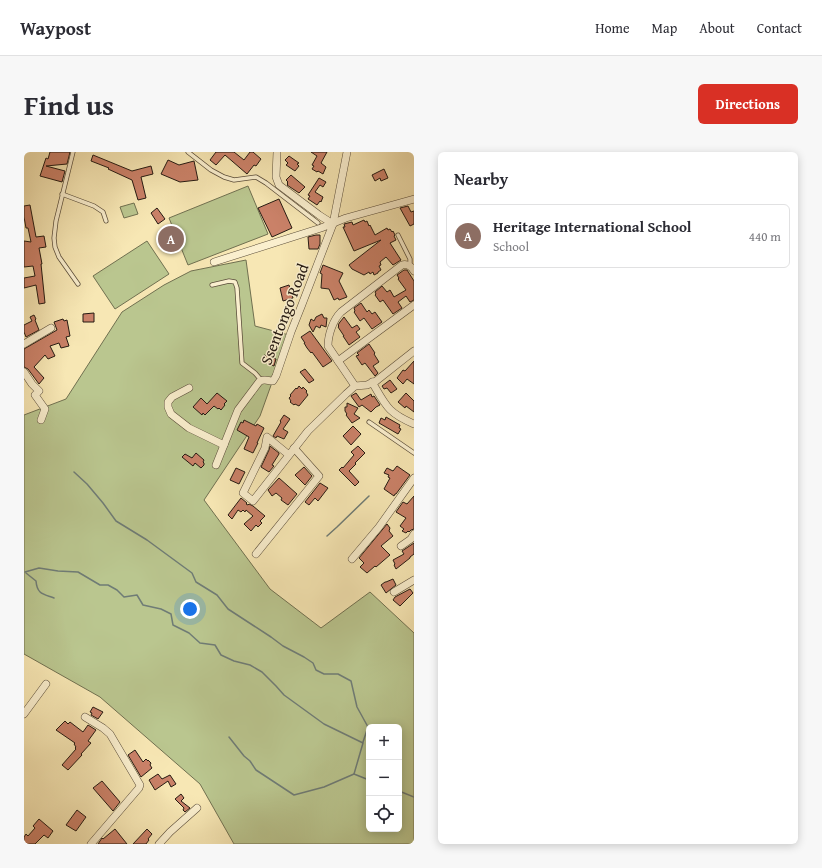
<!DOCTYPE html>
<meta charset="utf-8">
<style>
body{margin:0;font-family:"Gentium Book Plus",serif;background:#f7f7f7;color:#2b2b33}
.controls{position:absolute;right:12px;bottom:12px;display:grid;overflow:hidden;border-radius:6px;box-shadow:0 2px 10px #0003}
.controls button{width:36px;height:36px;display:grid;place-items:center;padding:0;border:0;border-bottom:1px solid #e1e1e2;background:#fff;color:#2b2b33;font:20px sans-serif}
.you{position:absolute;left:166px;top:457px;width:14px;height:14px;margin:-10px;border:3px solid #fff;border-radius:50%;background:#1a73e8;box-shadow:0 0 0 6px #1a73e833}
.badge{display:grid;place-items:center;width:26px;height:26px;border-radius:50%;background:#d93025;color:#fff;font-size:13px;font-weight:700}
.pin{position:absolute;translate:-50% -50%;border:2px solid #fff;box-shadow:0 1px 4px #0006}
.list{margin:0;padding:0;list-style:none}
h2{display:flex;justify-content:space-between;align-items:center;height:52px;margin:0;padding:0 16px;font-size:17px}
h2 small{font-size:13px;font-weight:400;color:#7c7c81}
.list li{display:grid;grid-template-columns:26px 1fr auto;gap:12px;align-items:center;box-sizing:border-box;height:64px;margin:0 8px 8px;padding:0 8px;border:1px solid #e1e1e2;border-radius:6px}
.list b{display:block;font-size:15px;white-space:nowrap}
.list p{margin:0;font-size:13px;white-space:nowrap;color:#7c7c81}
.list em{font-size:13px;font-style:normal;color:#7c7c81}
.icon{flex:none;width:22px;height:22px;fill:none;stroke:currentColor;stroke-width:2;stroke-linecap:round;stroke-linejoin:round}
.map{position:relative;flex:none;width:390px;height:692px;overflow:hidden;border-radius:6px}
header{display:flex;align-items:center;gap:24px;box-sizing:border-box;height:56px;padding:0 20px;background:#fff;border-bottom:1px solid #e1e1e2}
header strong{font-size:19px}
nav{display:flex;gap:22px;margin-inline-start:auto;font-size:14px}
.intro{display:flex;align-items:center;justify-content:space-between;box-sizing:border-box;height:96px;padding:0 24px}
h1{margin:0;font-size:28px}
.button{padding:10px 18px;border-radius:6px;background:#d93025;color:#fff;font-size:14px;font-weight:700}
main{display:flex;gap:24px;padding:0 24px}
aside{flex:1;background:#fff;border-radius:6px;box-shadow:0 2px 10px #0003}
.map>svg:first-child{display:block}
</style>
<header>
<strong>Waypost</strong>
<nav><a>Home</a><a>Map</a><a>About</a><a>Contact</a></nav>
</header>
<div class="intro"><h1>Find us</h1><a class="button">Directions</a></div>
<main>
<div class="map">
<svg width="390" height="692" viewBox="0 0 390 692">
<rect width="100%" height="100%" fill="#f7e7b4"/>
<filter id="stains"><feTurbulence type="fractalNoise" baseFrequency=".005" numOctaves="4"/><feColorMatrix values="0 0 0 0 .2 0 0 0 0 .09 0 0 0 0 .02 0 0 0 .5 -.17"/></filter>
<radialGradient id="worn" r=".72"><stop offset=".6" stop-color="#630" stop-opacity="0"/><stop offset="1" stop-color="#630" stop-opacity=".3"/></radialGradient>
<!-- green -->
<g fill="#bac68f" stroke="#707050" fill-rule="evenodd">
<polygon points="224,34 244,82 164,113 145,66"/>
<polygon points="110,51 114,62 100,66 96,55"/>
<polygon points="123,89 145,122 91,157 69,124"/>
<path d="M222 108 231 174 265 183 236 264 180 348 246 437 297 476 346 440 390 481V692H210L176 632 76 545 0 502V263L42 247 98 160 140 133 167 119ZM345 575H375V677H345Z"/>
</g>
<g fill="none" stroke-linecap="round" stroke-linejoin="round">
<!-- stream -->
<g stroke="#6f7c76" stroke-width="1.5">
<polyline points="50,320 63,332 79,351 92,369 123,388 168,421 172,430 193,443 204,457 247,485 259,494 280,505 289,511 292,518 300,522 314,522 327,529 333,555 344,575 339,590"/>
<polyline points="303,384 313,375 345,344"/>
<polyline points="1,420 15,416 34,419 54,420 76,433 84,433 93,438 100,445 113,443 119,453 137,457 147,462 149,473 165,481 176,491 191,493 197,503 210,509 226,513 238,520 252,534 260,543 300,572 339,591 330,622 345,628"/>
<path d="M2 421 12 429C13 442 19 442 30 446"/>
<polyline points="205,585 220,604 226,609 232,618 270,643 300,635 330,622"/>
<polyline points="375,639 390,645"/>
</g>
</g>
<!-- building -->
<g fill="#ca8168" stroke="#251a12">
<polygon points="26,0 46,0 43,12 22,14 41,19 38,30 16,24 22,6 24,7"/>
<polygon points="192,0 210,0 220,8 226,0 229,0 237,7 232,14 230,13 223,22 201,3 192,13 186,8"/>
<polygon points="287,0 303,0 297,11 302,15 299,22 294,19 293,20 288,17 290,14 288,13 293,4"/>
<polygon points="69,3 108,19 127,14 129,22 117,25 122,46 114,48 108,28 84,17 85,16 67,9"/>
<polygon points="265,4 275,11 273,12 275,14 271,19 262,13 264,11 261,8"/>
<polygon points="144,8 155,13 170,9 174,28 156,30 137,22"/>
<polygon points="360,17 364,26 357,29 356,26 351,29 348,23"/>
<polygon points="267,23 281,35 275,41 263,33 264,32 263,31 264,30 262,28"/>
<polygon points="295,26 302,30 299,35 296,33 291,40 299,45 297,50 296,49 293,53 284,47 286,44 284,43"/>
<polygon points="255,47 268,76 248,85 234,56"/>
<polygon points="6,53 12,85 20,84 22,95 15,96 18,112 17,112 21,151 15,152 12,133 0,136 0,126 11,124 9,114 0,115 0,89 7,90 4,76 2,76 0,65 0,54"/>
<polygon points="384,54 387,60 390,59 390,72 386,74 376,56"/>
<polygon points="133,56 141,67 134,72 127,61"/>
<polygon points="340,68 341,70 343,69 345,74 346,73 351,83 363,76 364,78 366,77 368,80 369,79 371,83 370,84 372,88 366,91 377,108 369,113 362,105 356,110 357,113 355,114 357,118 354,120 354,121 350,123 349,120 346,122 345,120 340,123 328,117 325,113 357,88 330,99 319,75 321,75 320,72 328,70 329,73"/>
<polygon points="292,83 296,83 296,92 294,97 285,97 284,85"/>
<polygon points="299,113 319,121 315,129 323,145 315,148 314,146 310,148 305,137 297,136 298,122 296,121"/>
<polygon points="380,118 383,118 390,129 390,148 386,150 382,144 374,150 378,156 369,162 359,148 356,150 351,143 352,142 351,140 358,134 363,140 366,138 370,145 382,138 374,127 375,126 373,123"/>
<polygon points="265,133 269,146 259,149 256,136"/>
<polygon points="337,151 343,160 345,158 348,162 351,160 358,170 348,177 340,166 336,169 330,160 331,159 330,156"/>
<polygon points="70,161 70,170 59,170 59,162"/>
<polygon points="298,162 300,166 303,166 302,175 297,173 296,176 292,174 289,180 285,173 287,167 290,169 292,165"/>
<polygon points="10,163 12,167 11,168 15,178 2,185 0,180 0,173 8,169 6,165"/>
<polygon points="320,165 328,176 333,173 336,177 332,180 336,185 325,193 319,184 320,184 314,175 315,174 314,173 316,170"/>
<polygon points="39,167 40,169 43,168 46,184 42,185 45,194 37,196 35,191 26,194 31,204 24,207 21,203 10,215 20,226 15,232 4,217 0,215 0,197 33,178 30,170"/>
<polygon points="286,179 308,209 299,215 288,200 287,201 283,196 280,191 281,191 277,185"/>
<polygon points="345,192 351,201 350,202 355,210 349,214 354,221 351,224 341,211 338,213 332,204 335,203 333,201"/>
<polygon points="240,203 252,207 250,214 238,209"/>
<polygon points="390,209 390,232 383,227 379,232 373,226 379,218 381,219"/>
<polygon points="281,217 290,228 285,231 276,220"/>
<polygon points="366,228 373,237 367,241 363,236 360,237 358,234"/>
<polygon points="275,234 278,237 279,235 283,239 282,240 284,243 275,254 271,252 270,253 266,250 267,249 265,246 267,244 266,243 272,236 273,237"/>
<polygon points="193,241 203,249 200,252 201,253 197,258 195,256 194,257 190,254 181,263 179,261 178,263 169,255 177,246 183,252"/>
<polygon points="332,241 337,248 347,242 348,245 350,244 356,253 352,255 347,260 338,253 335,255 327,244"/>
<polygon points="382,241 390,249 390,260 382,254 381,256 374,250"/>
<polygon points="323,251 334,256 330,262 336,266 328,271 322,263 323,262 321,259 321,255 323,255"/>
<polygon points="260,263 266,267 259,277 264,280 260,287 253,284 252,286 249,284 257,270 256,269"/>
<polygon points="362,265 376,273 375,276 377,277 374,282 355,271 357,266 361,268"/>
<polygon points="220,268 232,274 233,272 240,276 233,291 234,291 229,301 220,297 225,285 213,278 217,270 219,271"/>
<polygon points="329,274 337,282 327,293 319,284"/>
<polygon points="246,294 255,301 255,302 248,313 250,314 245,320 237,315 245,298"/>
<polygon points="334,294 341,301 331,311 332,312 325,319 335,330 331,334 315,318 318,315 319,316 330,303 327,300"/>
<polygon points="172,301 180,308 179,310 180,311 180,313 177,316 171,311 169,314 158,305 161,302 168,306"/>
<polygon points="373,314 386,323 372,342 371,342 370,344 360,337 366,326 364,325 365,323 360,321 363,316 369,319"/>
<polygon points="280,315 288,324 281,333 271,323"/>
<polygon points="212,316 221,320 215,332 206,328"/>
<polygon points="255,326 273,342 264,353 257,348 258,346 252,341 248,344 244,338"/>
<polygon points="296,331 304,336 294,349 291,346 285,353 281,350"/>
<polygon points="390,344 390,377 387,378 385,380 384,379 382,381 378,379 380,377 376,374 382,366 372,360 379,350 383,352"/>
<polygon points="217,346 223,351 222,352 224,353 225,352 229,354 241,364 236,369 238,371 234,375 232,373 227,379 220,372 229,364 222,358 221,360 219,358 217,360 214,358 208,367 204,363"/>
<polygon points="363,372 366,376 365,379 369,384 357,394 366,403 352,415 351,414 343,421 336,415 340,411 335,406"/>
<polygon points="390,391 390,402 386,405 386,406 372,417 370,413 371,412 369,408 380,402 378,399"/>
<polygon points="369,427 372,433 362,441 357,433 361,430 362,430"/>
<polygon points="386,437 389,441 376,454 369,448 371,445"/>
<polygon points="69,555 79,560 74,567 67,563 68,561 66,560"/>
<polygon points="41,569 44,572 46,570 59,580 64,573 72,578 64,589 67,591 57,602 58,603 44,618 38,613 52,597 51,596 52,595 50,592 51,591 32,578"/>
<polygon points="111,598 119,610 122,607 124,609 124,608 127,611 126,613 128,616 117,625 104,603"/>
<polygon points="134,622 138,627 146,623 152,632 147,635 144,629 131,638 125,628"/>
<polygon points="78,629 96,650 89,659 69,636"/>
<polygon points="157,642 160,646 157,649 166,656 161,660 159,658 160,656 151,647"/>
<polygon points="53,658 62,665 52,679 42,673"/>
<polygon points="15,667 29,679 24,686 20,683 11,692 0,692 0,685 2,682 4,684 11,676 9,674"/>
<polygon points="91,677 103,692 74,692 78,686 79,687"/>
<polygon points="123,677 128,682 124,687 125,688 122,692 109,692"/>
</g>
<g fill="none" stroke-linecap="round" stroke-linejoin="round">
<defs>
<g id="service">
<polyline points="49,0 32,69 30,86 31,95 35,105 54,132"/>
<polyline points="164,0 187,18 200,25 210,28 232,25 242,31 294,71"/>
<polyline points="38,42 70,54 79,60 82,69"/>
<polyline points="374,83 386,107 386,114"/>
<polyline points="188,133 205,129 211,130 213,136 218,211 231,221 237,228"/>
<polyline points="345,270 390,301"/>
</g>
<g id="minor">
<polyline points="253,0 252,25 255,33 295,63 309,72"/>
<polyline points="190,110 297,76 322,66 390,47"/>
<polyline points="0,192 27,176"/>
<polyline points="314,209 390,153"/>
<polyline points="0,220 8,232 15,239 11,243 21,257 17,268"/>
<path d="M348 230C362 254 364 261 390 272"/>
<path d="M331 234 304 194C304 183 309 168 317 160L378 113C383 111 388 115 390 119"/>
<polyline points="165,236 148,245 144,250 144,255 147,262 165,276 200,293"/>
<polyline points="265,303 243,285 241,296 219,341 229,349 284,279 322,242 331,234 343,233 352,229 390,199"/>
<path d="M192 313 214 258 235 230C239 226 244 229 249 229L252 224 267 180 277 155 309 72 323 0"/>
<polyline points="377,394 387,387 390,382"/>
<polyline points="232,402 295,324 270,296"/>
<polyline points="328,407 355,375 390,326"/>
<polyline points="370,440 390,428"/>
<polyline points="0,562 22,532"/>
<polyline points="61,565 79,576 86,582 116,633 115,636 67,692"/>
<polyline points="135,692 146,680 173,656"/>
</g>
</defs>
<!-- service casing -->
<use href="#service" stroke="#5a4d3a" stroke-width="5"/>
<!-- minor casing -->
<use href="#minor" stroke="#5a4d3a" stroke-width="8"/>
<!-- service -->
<use href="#service" stroke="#faefce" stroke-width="3.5"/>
<!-- minor -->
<use href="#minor" stroke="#faefce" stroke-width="7"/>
</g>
<g text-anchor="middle" stroke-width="3" stroke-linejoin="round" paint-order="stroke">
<!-- street labels -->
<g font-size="16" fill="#251a12" stroke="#faefce">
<text transform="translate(260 162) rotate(-69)" y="6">Ssentongo Road</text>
</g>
</g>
<rect width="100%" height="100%" filter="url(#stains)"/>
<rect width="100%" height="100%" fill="url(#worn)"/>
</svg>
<div class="controls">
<button>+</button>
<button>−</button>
<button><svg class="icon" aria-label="locate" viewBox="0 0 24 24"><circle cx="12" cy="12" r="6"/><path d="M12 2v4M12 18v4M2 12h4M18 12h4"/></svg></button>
</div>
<div class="you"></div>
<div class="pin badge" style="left:147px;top:87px;background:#8d6e63">A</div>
</div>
<aside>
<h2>Nearby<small></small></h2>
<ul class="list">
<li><span class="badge" style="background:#8d6e63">A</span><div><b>Heritage International School</b><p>School</p></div><em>440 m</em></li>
</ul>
</aside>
</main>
